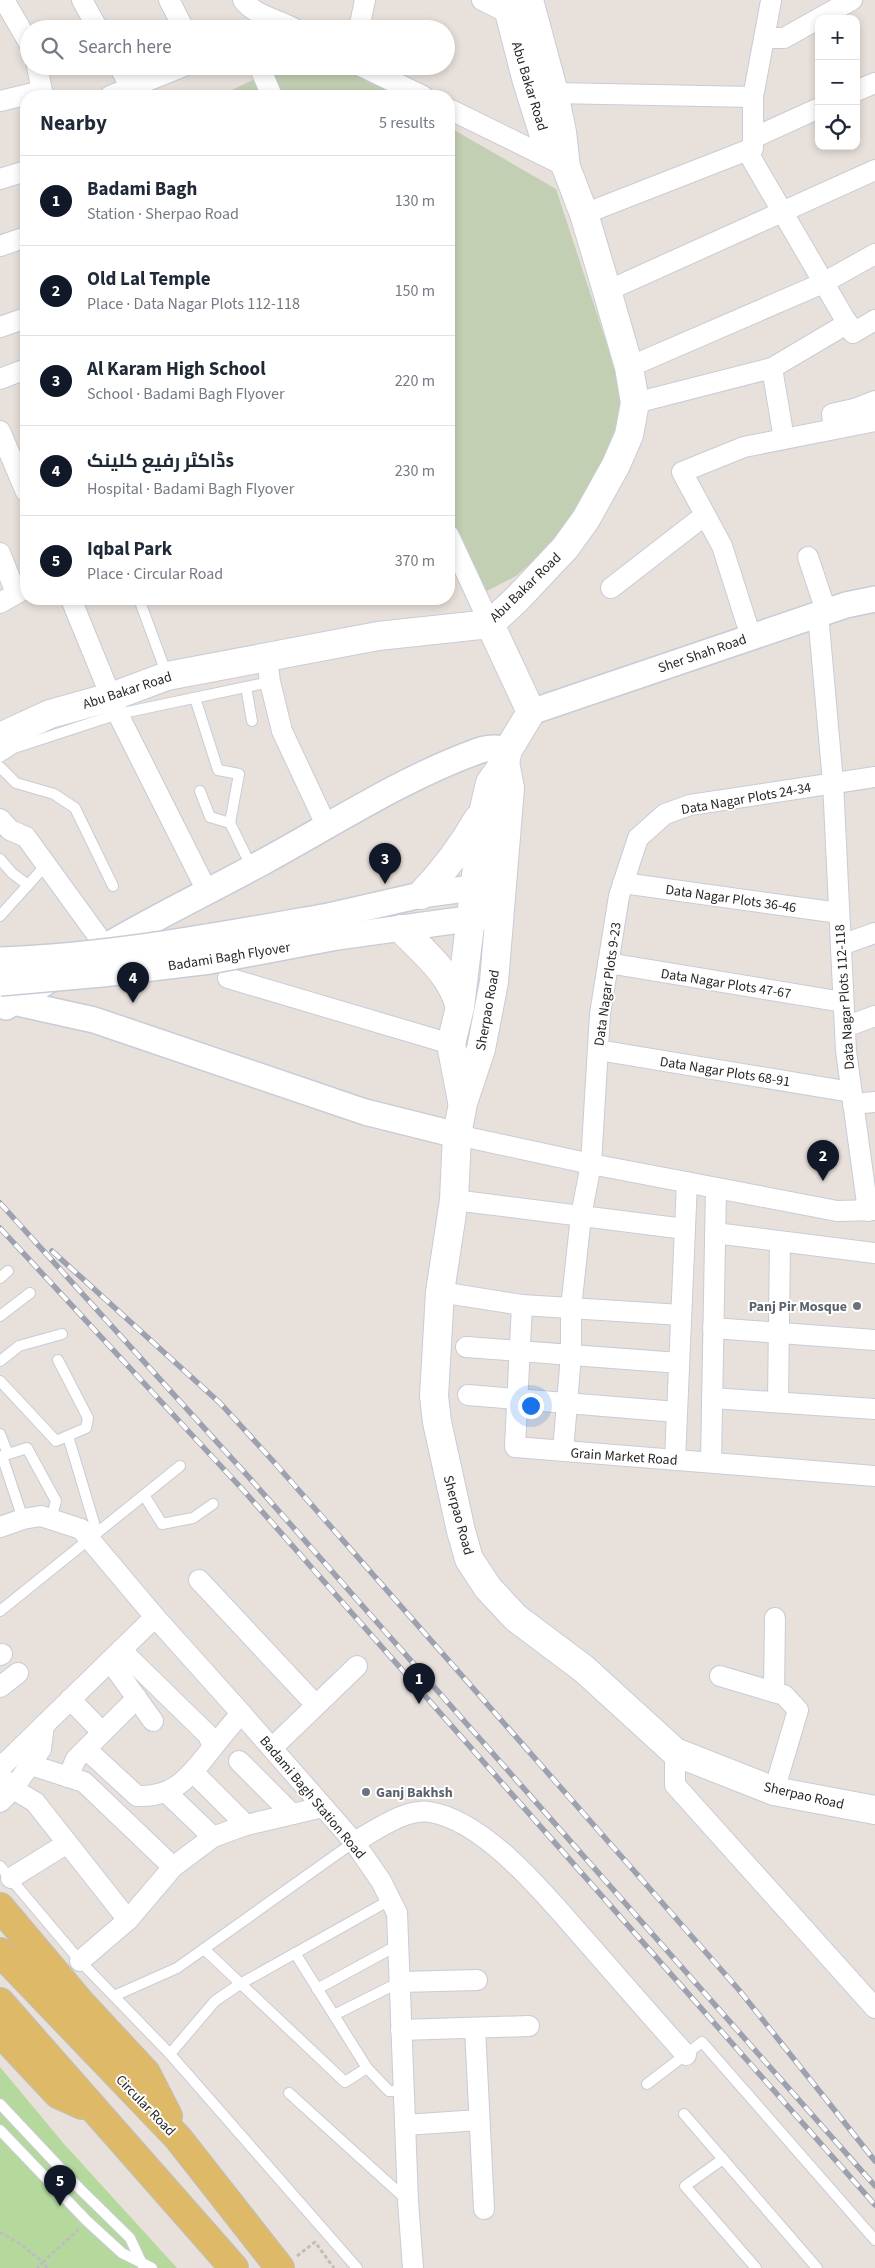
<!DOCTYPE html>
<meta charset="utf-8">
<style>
body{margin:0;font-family:"Source Sans 3",Cairo,sans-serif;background:#f6f6f7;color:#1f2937}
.controls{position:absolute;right:15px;top:15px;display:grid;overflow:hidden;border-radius:10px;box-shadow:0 2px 8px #0003}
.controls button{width:45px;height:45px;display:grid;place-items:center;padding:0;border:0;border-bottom:1px solid #e0e1e3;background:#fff;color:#1f2937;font:25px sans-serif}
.you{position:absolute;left:530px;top:1405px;width:18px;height:18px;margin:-12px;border:4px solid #fff;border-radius:50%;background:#1a73e8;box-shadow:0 0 0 8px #1a73e833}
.badge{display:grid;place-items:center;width:32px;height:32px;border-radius:50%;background:#111827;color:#fff;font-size:16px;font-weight:700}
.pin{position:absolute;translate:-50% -41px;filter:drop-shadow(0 1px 2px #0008)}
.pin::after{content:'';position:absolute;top:26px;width:18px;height:15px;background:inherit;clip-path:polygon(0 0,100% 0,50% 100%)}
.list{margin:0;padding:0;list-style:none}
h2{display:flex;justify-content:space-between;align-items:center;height:65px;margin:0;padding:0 20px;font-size:21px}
h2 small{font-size:16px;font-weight:400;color:#747a83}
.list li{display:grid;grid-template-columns:32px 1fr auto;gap:15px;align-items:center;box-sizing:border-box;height:90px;padding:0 20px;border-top:1px solid #e0e1e3}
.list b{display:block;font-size:19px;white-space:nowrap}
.list p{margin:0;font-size:16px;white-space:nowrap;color:#747a83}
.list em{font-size:16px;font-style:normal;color:#747a83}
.icon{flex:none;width:28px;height:28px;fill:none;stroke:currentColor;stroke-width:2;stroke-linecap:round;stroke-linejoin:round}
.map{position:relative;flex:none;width:875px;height:2268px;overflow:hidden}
.search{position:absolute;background:#fff;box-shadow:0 2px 8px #0003;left:20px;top:20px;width:435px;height:55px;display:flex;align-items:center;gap:12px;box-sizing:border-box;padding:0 18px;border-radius:28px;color:#747a83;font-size:19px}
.panel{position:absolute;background:#fff;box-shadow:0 2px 8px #0003;left:20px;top:90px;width:435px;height:515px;border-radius:20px}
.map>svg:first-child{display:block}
</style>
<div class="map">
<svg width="875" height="2268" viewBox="0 0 875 2268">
<rect width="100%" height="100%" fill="#e8e0da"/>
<!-- green -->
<polygon fill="#b5d89c" points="0,2067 64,2144 177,2268 0,2268"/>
<!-- cemetery -->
<g fill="#c3cfb3">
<polygon points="258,66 343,66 396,96 219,96 257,78"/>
<polygon points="449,127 556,189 622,390 619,414 611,444 569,530 516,576 485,592 449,524"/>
</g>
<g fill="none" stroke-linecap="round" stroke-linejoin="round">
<defs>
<g id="service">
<polyline points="139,599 167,675"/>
<polyline points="246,687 252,721"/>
<polyline points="195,698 218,770 239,774 230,823"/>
<polyline points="0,757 14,748 118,714 270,682"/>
<polyline points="0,767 16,783 54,794 75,808 113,886"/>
<polyline points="200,791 210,817 230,823 252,868"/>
<polyline points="0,859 12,873 28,885"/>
<polyline points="0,916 46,865"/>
<polyline points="0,1278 8,1271"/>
<polyline points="0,1316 30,1293"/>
<polyline points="0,1361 19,1346 62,1334"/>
<polyline points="0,1381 56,1441 86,1428 88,1418 58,1360"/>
<polyline points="0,1434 8,1454"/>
<polyline points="68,1436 97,1533"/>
<polyline points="144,1495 162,1524 193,1518 213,1504"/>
<polyline points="23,1519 2,1456 27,1448 56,1501 51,1519"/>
<polyline points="0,1611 180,1466"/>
<polyline points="0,1866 80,1961 170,2054 357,2268"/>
<polyline points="204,1949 345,2082 367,2068 389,2091 404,2091"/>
<polyline points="295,1953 367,2068"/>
<polyline points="317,1989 398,1945"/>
<polyline points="114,1996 177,1968 354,1842"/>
<polyline points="334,2015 400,1982"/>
<polyline points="170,2054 215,2001 240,1984 390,1900"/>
<polyline points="647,2084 702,2042 875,2240"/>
<polyline points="289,2093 407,2200"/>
<polyline points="0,2104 79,2188 130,2238 144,2268"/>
<polyline points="684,2114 817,2268"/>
<polyline points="0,2130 87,2221 122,2253 152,2268"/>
<polyline points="723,2159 685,2186 756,2268"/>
</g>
<g id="minor">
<polyline points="4,0 29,43"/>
<polyline points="82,0 98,29"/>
<polyline points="169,0 184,29"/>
<path d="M243 0C255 16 278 19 295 29"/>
<polyline points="482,0 508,13"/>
<polyline points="359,29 365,0"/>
<polyline points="764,38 784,38 852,0"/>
<polyline points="37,66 43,96"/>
<polyline points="119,66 131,88"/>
<polyline points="259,66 272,96"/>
<polyline points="361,66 423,96"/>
<polyline points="856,91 875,83"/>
<polyline points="554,93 753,97"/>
<polyline points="110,96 184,66"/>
<polyline points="0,101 42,91"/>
<polyline points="449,109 561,164"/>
<polyline points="753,138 819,108"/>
<polyline points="747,151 853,333 875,320"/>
<polyline points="0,179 26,171"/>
<polyline points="584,214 753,148 753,97 771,1"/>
<polyline points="0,246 26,237"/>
<polyline points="607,291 875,170"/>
<polyline points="0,327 26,318"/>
<polyline points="629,367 823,283 875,254"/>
<polyline points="772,368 784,439"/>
<polyline points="0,379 26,369"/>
<polyline points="635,403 772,368 848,323"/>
<polyline points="834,429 832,414 854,409 875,401"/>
<polyline points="0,431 26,492"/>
<polyline points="449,536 490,624"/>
<polyline points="0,553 16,593"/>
<polyline points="808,557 826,611"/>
<polyline points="611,588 705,515"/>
<polyline points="71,599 118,714 207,891"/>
<polyline points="0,603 26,588"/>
<polyline points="818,614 833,782 846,1051 868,1211"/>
<polyline points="751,637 722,546 682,472 744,447 875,421"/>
<polyline points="267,658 270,682 282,731 327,827"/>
<polyline points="0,819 10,830 26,837 97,935"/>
<polyline points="623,883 839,913"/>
<polyline points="841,945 875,933"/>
<polyline points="608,963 843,1002"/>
<polyline points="228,978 451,1044"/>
<polyline points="845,1027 875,1016"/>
<polyline points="598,1050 851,1092"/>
<polyline points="853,1104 875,1102"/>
<polyline points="457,1135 591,1164 837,1211 875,1210"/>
<polyline points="454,1200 685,1229"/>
<polyline points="715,1233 875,1253"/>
<polyline points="440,1292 522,1305 681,1315"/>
<polyline points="522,1305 515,1447 875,1476"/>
<polyline points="713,1328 875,1340"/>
<polyline points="466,1347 679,1363"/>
<polyline points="468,1395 677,1412"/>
<polyline points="712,1398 875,1409"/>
<polyline points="778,1402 780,1242"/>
<polyline points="563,1451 571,1355 571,1308 581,1216 591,1164 600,1014 619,896 638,838 665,814 690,805 875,777"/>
<polyline points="675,1460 687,1182"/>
<polyline points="711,1462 716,1188"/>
<polyline points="0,1527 23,1519 41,1516 81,1529 155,1617 241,1713 354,1842 381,1881 397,1913 408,2201 413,2268"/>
<polyline points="199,1580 316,1705"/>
<polyline points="0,1655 2,1654"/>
<polyline points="110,1661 153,1721"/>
<polyline points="720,1676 784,1695 798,1710 774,1791"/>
<polyline points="0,1687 18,1673"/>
<polyline points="774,1692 775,1618"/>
<polyline points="70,1699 102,1732"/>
<polyline points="213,1747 241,1713"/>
<polyline points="272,1748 357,1666"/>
<path d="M86 1749 137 1796C175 1798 191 1775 213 1747L208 1735 121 1650"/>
<polyline points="675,1752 675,1785 875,2008"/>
<polyline points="239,1761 292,1814"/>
<polyline points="31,1765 84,1782 173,1867"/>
<polyline points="0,1768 155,1617"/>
<polyline points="193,1772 246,1825 323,1807"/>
<polyline points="0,1775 13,1789 35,1802 128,1920"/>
<polyline points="68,1777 76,1759 137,1698"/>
<polyline points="167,1793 213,1837"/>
<polyline points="0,1802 13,1789 41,1749 44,1725"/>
<path d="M354 1842C375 1831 405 1808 430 1812 490 1822 554 1906 593 1949 624 1985 655 2020 686 2055"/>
<polyline points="11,1878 66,1844"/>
<polyline points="80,1961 128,1920 173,1867 213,1837 246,1825"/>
<polyline points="400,1982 477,1980"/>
<polyline points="475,2028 484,2209"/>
<polyline points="401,2030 529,2026"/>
<polyline points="405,2125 479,2120"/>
</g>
<g id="tertiary">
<polyline points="531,712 846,605 875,599"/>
<polyline points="329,916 421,895 494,885"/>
<polyline points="337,937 489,916"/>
<path d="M90 956C146 921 205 894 263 862 333 824 403 778 478 751 489 747 497 747 508 750"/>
<polyline points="13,1002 58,975"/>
<polyline points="6,1007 13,1002 94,1020 365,1112 457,1135"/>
</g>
<g id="secondary">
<polyline points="506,0 526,78 545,139 559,157"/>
<polyline points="0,737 50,714 111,697 167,676 378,636 490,624 517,599 565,548 586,519 616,465 629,435 635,403 629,367 607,291 584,214 566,167 562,132 554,93 529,0"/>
<polyline points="505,762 510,788 494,982 481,1049 463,1103 457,1135 454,1200 440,1292 434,1396 437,1422 461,1531 469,1559 488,1588 516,1618 584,1669 675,1752 774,1791 875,1810"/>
<path d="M421 895C444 871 462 847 478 819"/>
<path d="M401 929C424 952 451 974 460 1007"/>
<polyline points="462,1101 451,1044 460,1007 484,809 490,783 505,762 508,750 531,712 490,624"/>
</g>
<g id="primary">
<polyline points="0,1907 80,2002 146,2073 168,2116"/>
<polyline points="0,1952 178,2138 280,2268"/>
<polyline points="0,2002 234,2268"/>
<polyline points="0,2032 58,2094 82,2105"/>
</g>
</defs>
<!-- service casing -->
<use href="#service" stroke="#c8ccd7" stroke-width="12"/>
<!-- minor casing -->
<use href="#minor" stroke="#c8ccd7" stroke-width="22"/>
<!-- tertiary casing -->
<use href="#tertiary" stroke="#c8ccd7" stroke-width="28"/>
<!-- secondary casing -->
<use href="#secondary" stroke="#c8ccd7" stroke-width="30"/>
<!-- primary casing -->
<use href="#primary" stroke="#bebebe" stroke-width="30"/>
<!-- path -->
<g stroke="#bebebe" stroke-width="3" stroke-dasharray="4 2.5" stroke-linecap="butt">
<polyline points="0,2232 20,2244 43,2262 37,2268"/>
<polyline points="297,2256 315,2242 334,2268"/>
<polyline points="47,2268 43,2262 79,2229"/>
</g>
<!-- service -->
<use href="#service" stroke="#fff" stroke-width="10"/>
<!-- minor -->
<use href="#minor" stroke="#fff" stroke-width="20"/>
<!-- tertiary -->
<use href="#tertiary" stroke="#fff" stroke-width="25"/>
<!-- secondary -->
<use href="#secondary" stroke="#fff" stroke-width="28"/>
<!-- primary -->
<use href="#primary" stroke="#deb968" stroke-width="28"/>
<defs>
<g id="rail">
<polyline points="0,1203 254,1483 875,2186"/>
<polyline points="0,1228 244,1491 875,2205"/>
<polyline points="52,1251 220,1403 273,1461 739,1990 875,2161"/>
</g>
</defs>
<!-- rail casing -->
<use href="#rail" stroke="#9da1af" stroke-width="5.5"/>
<!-- rail -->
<use href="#rail" stroke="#fff" stroke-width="4" stroke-dasharray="11" stroke-linecap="butt"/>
<defs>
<g id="tertiary-bridge">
<path d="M0 960C111 956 220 935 329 916"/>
<polyline points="0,983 102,974 210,961 337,937"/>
</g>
</defs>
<!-- tertiary-bridge casing -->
<use href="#tertiary-bridge" stroke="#c8ccd7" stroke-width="28" stroke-linecap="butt"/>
<!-- tertiary-bridge -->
<use href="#tertiary-bridge" stroke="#fff" stroke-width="25"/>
</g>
<!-- markers -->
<g fill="#6b7280" stroke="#fff" stroke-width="2">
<circle cx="857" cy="1306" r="5"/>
<circle cx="366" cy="1792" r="5"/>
</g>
<g text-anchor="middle" stroke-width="4" stroke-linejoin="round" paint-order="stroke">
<!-- street labels -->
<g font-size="14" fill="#272727" stroke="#fff">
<text transform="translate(530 86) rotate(73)" y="5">Abu Bakar Road</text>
<text transform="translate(525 587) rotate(-44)" y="5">Abu Bakar Road</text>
<text transform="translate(702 653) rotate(-19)" y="5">Sher Shah Road</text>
<text transform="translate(127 690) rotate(-18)" y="5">Abu Bakar Road</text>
<text transform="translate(746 798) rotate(-10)" y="5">Data Nagar Plots 24-34</text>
<text transform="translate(731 898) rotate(8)" y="5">Data Nagar Plots 36-46</text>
<text transform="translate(229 956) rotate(-9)" y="5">Badami Bagh Flyover</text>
<text transform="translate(726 983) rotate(9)" y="5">Data Nagar Plots 47-67</text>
<text transform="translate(607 984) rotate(-82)" y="5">Data Nagar Plots 9-23</text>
<text transform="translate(844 997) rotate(-94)" y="5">Data Nagar Plots 112-118</text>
<text transform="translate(487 1010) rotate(-80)" y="5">Sherpao Road</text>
<text transform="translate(725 1071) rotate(9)" y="5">Data Nagar Plots 68-91</text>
<text transform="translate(624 1456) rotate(4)" y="5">Grain Market Road</text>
<text transform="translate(459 1515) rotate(75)" y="5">Sherpao Road</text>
<text transform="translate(804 1795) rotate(13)" y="5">Sherpao Road</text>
<text transform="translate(313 1797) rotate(50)" y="5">Badami Bagh Station Road</text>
<text transform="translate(146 2105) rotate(46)" y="5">Circular Road</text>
</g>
<!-- worship labels -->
<g font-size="14" font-weight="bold" fill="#5b616d" stroke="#fff" text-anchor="end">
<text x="847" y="1311">Panj Pir Mosque</text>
<text x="376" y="1797" text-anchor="start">Ganj Bakhsh</text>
</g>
</g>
</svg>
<div class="controls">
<button>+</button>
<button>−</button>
<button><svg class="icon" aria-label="locate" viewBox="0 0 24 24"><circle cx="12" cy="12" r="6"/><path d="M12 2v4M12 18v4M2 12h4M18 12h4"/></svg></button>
</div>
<div class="you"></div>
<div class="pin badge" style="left:419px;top:1704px">1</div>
<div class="pin badge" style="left:823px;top:1181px">2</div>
<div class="pin badge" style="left:385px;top:884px">3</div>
<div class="pin badge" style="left:133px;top:1003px">4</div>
<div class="pin badge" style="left:60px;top:2206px">5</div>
<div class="search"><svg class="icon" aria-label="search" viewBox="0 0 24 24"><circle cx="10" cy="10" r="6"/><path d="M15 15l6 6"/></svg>Search here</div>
<section class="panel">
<h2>Nearby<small>5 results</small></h2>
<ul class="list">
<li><span class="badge">1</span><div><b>Badami Bagh</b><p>Station · Sherpao Road</p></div><em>130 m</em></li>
<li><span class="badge">2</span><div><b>Old Lal Temple</b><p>Place · Data Nagar Plots 112-118</p></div><em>150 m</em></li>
<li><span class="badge">3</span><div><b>Al Karam High School</b><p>School · Badami Bagh Flyover</p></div><em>220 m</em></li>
<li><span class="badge">4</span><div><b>ڈاکٹر رفیع کلینکs</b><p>Hospital · Badami Bagh Flyover</p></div><em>230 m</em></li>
<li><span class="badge">5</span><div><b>Iqbal Park</b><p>Place · Circular Road</p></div><em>370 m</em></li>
</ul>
</section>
</div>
